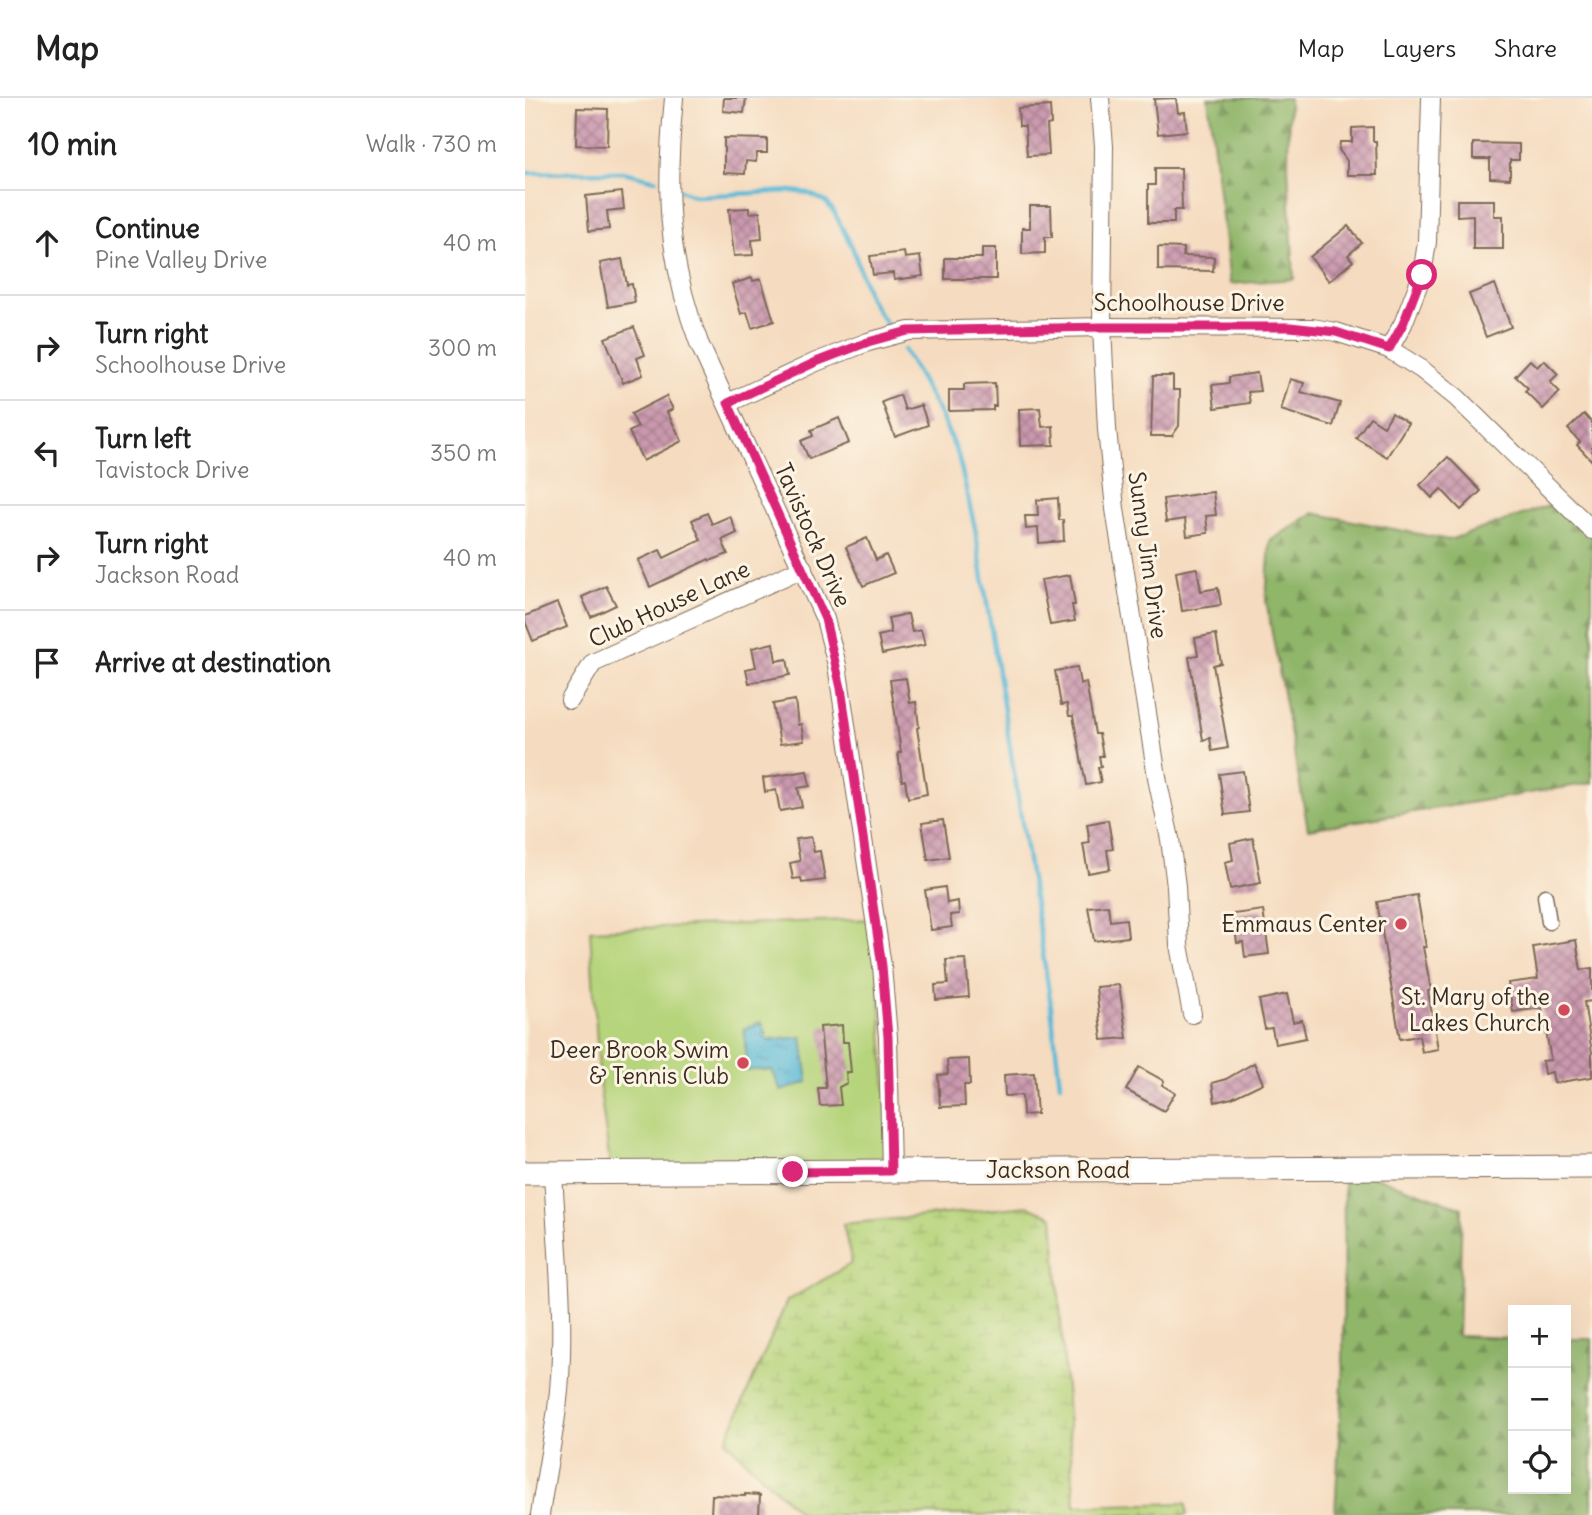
<!DOCTYPE html>
<meta charset="utf-8">
<style>
body{margin:0;font-family:Delius,sans-serif;background:#f2f2f2;color:#222}
.controls{position:absolute;right:21px;bottom:21px;display:grid;overflow:hidden;border-radius:0px;box-shadow:0 7px 28px #0002}
.controls button{width:63px;height:63px;display:grid;place-items:center;padding:0;border:0;border-bottom:2px solid #e0e0e0;background:#fff;color:#222;font:35px sans-serif}
.stop{position:absolute;width:21px;height:21px;margin:-16px;border:5px solid #db2777;border-radius:50%;background:#fff}
.stop.end{background:#db2777;border-color:#fff;box-shadow:0 2px 7px #0008}
.list{margin:0;padding:0;list-style:none}
h2{display:flex;justify-content:space-between;align-items:center;height:91px;margin:0;padding:0 28px;font-size:30px}
h2 small{font-size:23px;font-weight:400;color:#767676}
.list li{display:grid;grid-template-columns:46px 1fr auto;gap:21px;align-items:center;box-sizing:border-box;height:105px;padding:0 28px;border-top:2px solid #e0e0e0}
.list b{display:block;font-size:26px;white-space:nowrap}
.list p{margin:0;font-size:23px;white-space:nowrap;color:#767676}
.list em{font-size:23px;font-style:normal;color:#767676}
.icon{flex:none;width:38px;height:38px;fill:none;stroke:currentColor;stroke-width:2;stroke-linecap:round;stroke-linejoin:round}
.map{position:relative;flex:none;width:1067px;height:1417px;overflow:hidden}
header{display:flex;align-items:center;gap:42px;box-sizing:border-box;height:98px;padding:0 35px;background:#fff;border-bottom:2px solid #e0e0e0}
header strong{font-size:33px}
nav{display:flex;gap:38px;margin-inline-start:auto;font-size:24px}
main{display:flex}
aside{flex:1;background:#fff}
.map>svg:first-child{display:block}
</style>
<header>
<strong>Map</strong>
<nav><a>Map</a><a>Layers</a><a>Share</a></nav>
</header>
<main>
<aside>
<h2>10 min<small>Walk · 730 m</small></h2>
<ul class="list">
<li><svg class="icon" aria-label="ahead" viewBox="0 0 24 24"><path d="M12 20V5M6 11l6-6 6 6"/></svg><div><b>Continue</b><p>Pine Valley Drive</p></div><em>40 m</em></li>
<li><svg class="icon" aria-label="right" viewBox="0 0 24 24"><path d="M7 20v-9h11M14 6l5 5-5 5"/></svg><div><b>Turn right</b><p>Schoolhouse Drive</p></div><em>300 m</em></li>
<li><svg class="icon" aria-label="left" viewBox="0 0 24 24"><path d="M17 20v-9H6M10 6l-5 5 5 5"/></svg><div><b>Turn left</b><p>Tavistock Drive</p></div><em>350 m</em></li>
<li><svg class="icon" aria-label="right" viewBox="0 0 24 24"><path d="M7 20v-9h11M14 6l5 5-5 5"/></svg><div><b>Turn right</b><p>Jackson Road</p></div><em>40 m</em></li>
<li><svg class="icon" aria-label="arrive" viewBox="0 0 24 24"><path d="M6 21V4h12l-3 4 3 4H6"/></svg><div><b>Arrive at destination</b></div></li>
</ul>
</aside>
<div class="map">
<svg width="1067" height="1417" viewBox="0 0 1067 1417">
<defs>
<pattern id="forest-firs" width="22" height="20" patternUnits="userSpaceOnUse" patternTransform="scale(1.75)"><rect width="22" height="20" fill="#90b66b"/><path d="M5 1l3.5 6h-7zM16 11l3.5 6h-7z" fill="#779457"/></pattern>
<pattern id="wetland-marsh" width="20" height="14" patternUnits="userSpaceOnUse" patternTransform="scale(1.75)"><rect width="20" height="14" fill="#b6d47b"/><path d="M1 5h8M5 5V1M11 12h8M15 12V8" fill="none" stroke="#9db66a"/></pattern>
<pattern id="water-ripples" width="26" height="14" patternUnits="userSpaceOnUse" patternTransform="scale(1.75)"><rect width="26" height="14" fill="#58b9d7"/><path d="M2 4q2-2 4 0t4 0M15 11q2-2 4 0t4 0" fill="none" stroke="#4a97ae"/></pattern>
<pattern id="building-cross-hatch" width="8" height="8" patternUnits="userSpaceOnUse" patternTransform="scale(1.75)"><rect width="8" height="8" fill="#cb99af"/><path d="M0 0l8 8M0 8l8-8" fill="none" stroke="#a67d8e"/></pattern>
</defs>
<rect width="100%" height="100%" fill="#fcf5e5"/>
<filter id="ink" filterUnits="userSpaceOnUse"><feTurbulence type="fractalNoise" baseFrequency=".0143" numOctaves="2"/><feDisplacementMap in="SourceGraphic" scale="14" xChannelSelector="R" yChannelSelector="G"/><feConvolveMatrix kernelMatrix="1 2 1 2 8 2 1 2 1" color-interpolation-filters="sRGB"/></filter>
<filter id="wash" filterUnits="userSpaceOnUse"><feTurbulence type="fractalNoise" baseFrequency=".00686" numOctaves="4" result="noise"/><feDisplacementMap in="SourceGraphic" scale="28" xChannelSelector="R" yChannelSelector="G"/><feGaussianBlur stdDeviation="1.57" result="paint"/><feColorMatrix in="noise" values="0 0 0 0 0 0 0 0 0 0 0 0 0 0 0 0 0 1.4 0 .05"/><feComposite in="paint" operator="in"/></filter>
<g filter="url(#wash)">
<rect width="100%" height="100%" fill="#f5dbbf"/>
<!-- forest -->
<g fill="url(#forest-firs)" stroke="#667044" stroke-width="2">
<polygon points="683,0 764,0 763,68 769,181 705,186"/>
<polygon points="1038,403 1067,432 1067,685 783,731 741,502 745,443 788,415 924,442"/>
<polygon points="819,1068 937,1110 933,1238 988,1240 988,1391 1041,1391 1041,1241 1067,1241 1067,1417 810,1417 818,1264"/>
</g>
<!-- wetland -->
<polygon fill="url(#wetland-marsh)" stroke="#787f4c" stroke-width="2" points="503,1108 528,1119 550,1408 661,1405 662,1417 277,1417 201,1343 262,1203 327,1165 318,1126"/>
<!-- pitch -->
<polygon fill="#b6d47b" stroke="#787f4c" stroke-width="2" points="350,821 366,1073 86,1074 75,992 65,832"/>
<!-- water -->
<polygon fill="url(#water-ripples)" stroke="#4a727a" stroke-width="2" points="236,924 243,942 277,939 283,984 256,993 247,972 222,972 219,931"/>
<g fill="none" stroke-linecap="round" stroke-linejoin="round">
<!-- stream -->
<g stroke="#58b9d7" stroke-width="4.5">
<polyline points="0,75 98,74 131,82"/>
<polyline points="155,92 171,98 266,93 283,95 301,104 309,114 328,151 344,200 364,230"/>
<polyline points="379,252 415,316 433,357 450,430 525,900 535,986"/>
</g>
</g>
<g id="blocks">
<!-- building -->
<g fill="url(#building-cross-hatch)">
<polygon points="199,0 221,0 219,15 198,13"/>
<polygon points="651,0 653,15 660,14 662,33 633,36 629,1"/>
<polygon points="525,8 526,26 522,27 524,57 502,58 500,28 494,28 493,10"/>
<polygon points="52,10 83,11 82,48 51,47"/>
<polygon points="848,29 848,43 851,43 852,77 822,77 822,63 814,52 815,44 827,44 827,30"/>
<polygon points="199,40 242,41 242,55 232,55 231,64 221,63 220,76 199,75"/>
<polygon points="948,45 994,46 994,62 985,62 985,81 965,80 965,61 948,61"/>
<polygon points="630,70 656,70 657,112 649,112 649,125 623,125 623,87 630,87"/>
<polygon points="97,94 99,111 82,113 84,131 64,133 61,98"/>
<polygon points="932,102 969,102 969,118 978,118 978,151 948,151 948,117 932,118"/>
<polygon points="505,108 526,108 527,139 520,139 520,155 497,156 497,130 505,130"/>
<polygon points="224,110 224,115 235,114 237,141 227,142 228,157 209,158 204,111"/>
<polygon points="823,128 837,145 823,157 828,163 804,183 785,159"/>
<polygon points="633,149 658,150 658,158 689,159 688,173 633,172"/>
<polygon points="457,150 471,150 471,181 420,181 420,160 457,160"/>
<polygon points="379,154 380,160 395,158 398,178 369,182 368,175 348,177 345,158"/>
<polygon points="97,161 102,187 107,186 110,204 83,209 75,165"/>
<polygon points="227,180 228,183 236,181 249,223 227,230 222,214 216,216 207,186"/>
<polygon points="970,186 986,229 961,239 944,196"/>
<polygon points="109,229 120,257 112,260 118,277 98,285 80,240"/>
<polygon points="1005,262 1012,269 1019,262 1033,276 1025,284 1035,294 1018,311 1000,293 1003,290 990,278"/>
<polygon points="732,275 735,293 723,294 725,305 690,310 687,287 704,285 704,279"/>
<polygon points="628,278 648,278 648,292 655,292 654,328 647,338 626,338"/>
<polygon points="765,281 779,285 776,294 815,305 808,328 756,312"/>
<polygon points="470,285 471,308 468,308 468,312 424,313 424,292 439,292 439,286"/>
<polygon points="375,297 380,312 396,307 403,327 370,339 357,304"/>
<polygon points="141,298 148,311 142,314 157,343 118,363 104,334 113,329 106,316"/>
<polygon points="515,310 517,329 528,328 529,347 495,348 494,311"/>
<polygon points="867,315 883,325 862,359 831,340 845,319 859,328"/>
<polygon points="1059,316 1067,325 1067,363 1052,347 1055,344 1043,331"/>
<polygon points="314,320 324,345 284,361 276,343 288,338 286,332"/>
<polygon points="923,359 956,393 936,412 916,391 907,400 895,387"/>
<polygon points="688,394 691,417 681,418 683,435 662,438 660,421 641,424 638,401"/>
<polygon points="533,400 534,422 538,422 539,443 514,445 513,430 501,431 500,418 513,418 512,402"/>
<polygon points="182,415 187,426 205,418 212,435 197,442 203,456 185,463 184,461 125,489 113,462 135,452 139,460 176,442 167,422"/>
<polygon points="342,440 351,462 361,457 369,475 338,488 321,449"/>
<polygon points="672,470 676,493 693,490 696,507 657,513 651,474"/>
<polygon points="545,477 550,507 547,507 550,523 525,527 516,482"/>
<polygon points="81,488 91,507 66,519 57,499"/>
<polygon points="32,505 42,529 8,543 0,523 0,518"/>
<polygon points="383,516 387,534 396,532 400,547 357,556 353,538 366,535 363,520"/>
<polygon points="691,536 696,565 688,567 703,650 687,653 685,640 678,642 664,559 673,557 670,540"/>
<polygon points="248,545 251,563 262,561 265,577 224,585 221,571 231,569 227,550"/>
<polygon points="552,569 555,586 561,584 570,636 574,636 578,658 574,658 576,669 573,670 576,684 561,687 548,618 544,618 542,606 536,607 530,573"/>
<polygon points="381,580 385,605 391,604 394,629 392,630 402,696 383,700 380,682 377,683 373,655 376,654 365,582"/>
<polygon points="270,602 273,627 276,626 279,643 255,646 248,606"/>
<polygon points="282,673 285,688 273,690 277,709 255,713 251,692 240,694 238,680"/>
<polygon points="718,673 724,714 700,717 694,676"/>
<polygon points="418,722 424,759 403,762 397,725"/>
<polygon points="583,722 588,751 582,752 585,771 563,775 558,746 565,745 562,726"/>
<polygon points="286,739 289,754 295,753 300,782 277,785 276,780 268,781 265,765 275,763 271,741"/>
<polygon points="728,740 736,785 705,791 700,764 708,762 705,745"/>
<polygon points="420,789 422,805 433,803 434,816 425,817 427,829 406,832 400,792"/>
<polygon points="892,797 901,849 898,849 906,892 903,893 913,951 897,954 894,938 875,941 852,804"/>
<polygon points="583,807 585,823 601,821 603,839 569,843 563,809"/>
<polygon points="738,812 744,856 720,859 718,844 712,845 708,816"/>
<polygon points="1051,842 1056,872 1067,870 1067,903 1059,904 1067,954 1067,979 1029,985 1027,974 1019,976 1017,963 1026,962 1017,910 988,914 983,885 1013,881 1008,849"/>
<polygon points="441,861 444,899 411,902 410,887 423,886 421,862"/>
<polygon points="594,887 602,940 577,942 571,889"/>
<polygon points="762,896 768,924 777,922 781,940 750,946 747,930 740,931 734,902"/>
<polygon points="317,927 318,944 323,944 326,974 321,974 322,985 314,989 316,1007 295,1008 293,990 301,990 295,929"/>
<polygon points="444,961 445,987 439,987 440,1008 415,1009 413,977 423,976 422,962"/>
<polygon points="729,965 738,985 707,1000 690,1004 687,985 701,981"/>
<polygon points="614,969 639,983 637,987 650,995 639,1013 601,992"/>
<polygon points="509,975 512,1016 498,1017 497,997 480,998 479,977"/>
<polygon points="220,1396 235,1397 234,1417 186,1417 187,1397 220,1398"/>
</g>
</g>
</g>
<g filter="url(#ink)">
<use href="#blocks" fill-opacity="0" stroke="#7c6856" stroke-width="2"/>
<g fill="none" stroke-linecap="round" stroke-linejoin="round">
<defs>
<polyline id="pedestrian" points="1020,798 1024,824"/>
<g id="minor">
<path d="M149 0C140 92 141 157 174 245L300 521 312 567 357 868 363 939 366 1073"/>
<polyline points="575,0 579,48 577,229 582,331 590,411 633,685 645,741 651,788 654,847 667,916"/>
<polyline points="864,251 878,226 897,177 902,144 906,0"/>
<polyline points="203,305 291,264 343,244 384,233 577,229 787,230 811,234 864,251 896,271 932,300 1067,432"/>
<polyline points="45,602 68,565 278,470"/>
<path d="M15 1417C20 1382 27 1346 32 1311 42 1234 32 1153 28 1075"/>
</g>
<polyline id="tertiary" points="0,1075 1067,1069"/>
</defs>
<!-- pedestrian casing -->
<use href="#pedestrian" stroke="#7c6856" stroke-width="17"/>
<!-- minor casing -->
<use href="#minor" stroke="#7c6856" stroke-width="20"/>
<!-- tertiary casing -->
<use href="#tertiary" stroke="#7c6856" stroke-width="25"/>
<!-- pedestrian -->
<use href="#pedestrian" stroke="#fff" stroke-width="14"/>
<!-- minor -->
<use href="#minor" stroke="#fff" stroke-width="18"/>
<!-- tertiary -->
<use href="#tertiary" stroke="#fff" stroke-width="23"/>
</g>
</g>
<g fill="none" stroke-linecap="round" stroke-linejoin="round" filter="url(#ink)">
<!-- route -->
<polyline stroke="#db2777" stroke-width="9" points="268,1074 366,1073 363,939 357,868 316,590 300,521 203,305 291,264 343,244 383,233 577,229 765,229 811,234 864,251 878,226 897,177"/>
</g>
<!-- markers -->
<g fill="#d1495b" stroke="#fcf5e5" stroke-width="2.5">
<circle cx="876" cy="826" r="7"/>
<circle cx="1039" cy="912" r="7"/>
<circle cx="218" cy="965" r="7"/>
</g>
<g text-anchor="middle" stroke-width="6" stroke-linejoin="round" paint-order="stroke">
<!-- street labels -->
<g font-size="23" fill="#3b2a1e" stroke="#fcf5e5">
<text x="664" y="213">Schoolhouse Drive</text>
<text transform="translate(288 437) rotate(66)" y="8">Tavistock Drive</text>
<text transform="translate(623 457) rotate(82)" y="8">Sunny Jim Drive</text>
<text transform="translate(144 506) rotate(-25)" y="8">Club House Lane</text>
<text x="533" y="1080">Jackson Road</text>
</g>
<!-- poi labels -->
<g font-size="23" fill="#3b2a1e" stroke="#fcf5e5" text-anchor="end">
<text x="862" y="834">Emmaus Center</text>
<text x="1025" y="907">St. Mary of the<tspan x="1025" dy="26">Lakes Church</tspan></text>
<text x="204" y="960">Deer Brook Swim<tspan x="204" dy="26">&amp; Tennis Club</tspan></text>
</g>
</g>
</svg>
<div class="controls">
<button>+</button>
<button>−</button>
<button><svg class="icon" aria-label="locate" viewBox="0 0 24 24"><circle cx="12" cy="12" r="6"/><path d="M12 2v4M12 18v4M2 12h4M18 12h4"/></svg></button>
</div>
<div class="stop" style="left:897px;top:177px"></div>
<div class="stop end" style="left:268px;top:1074px"></div>
</div>
</main>
